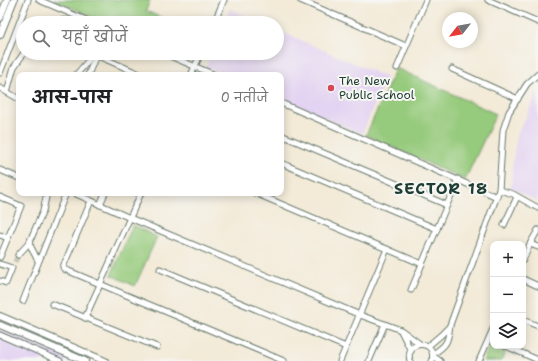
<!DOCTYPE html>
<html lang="hi">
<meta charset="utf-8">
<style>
body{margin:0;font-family:"Shantell Sans","Playpen Sans Deva",sans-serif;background:#f6f6f6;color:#202124}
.controls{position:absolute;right:12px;bottom:12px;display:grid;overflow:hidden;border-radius:8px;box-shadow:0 2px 10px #0003}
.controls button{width:36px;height:36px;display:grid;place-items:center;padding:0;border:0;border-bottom:1px solid #e0e0e0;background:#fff;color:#202124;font:20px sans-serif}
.compass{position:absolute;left:442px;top:12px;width:36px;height:36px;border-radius:50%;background:#fff;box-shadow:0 2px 10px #0003;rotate:239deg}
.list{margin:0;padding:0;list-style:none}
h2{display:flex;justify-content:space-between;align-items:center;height:52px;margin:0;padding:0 16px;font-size:17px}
h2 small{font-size:13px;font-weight:400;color:#757577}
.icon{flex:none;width:22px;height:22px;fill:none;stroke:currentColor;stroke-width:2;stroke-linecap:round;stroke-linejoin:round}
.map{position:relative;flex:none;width:538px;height:361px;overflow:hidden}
.search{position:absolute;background:#fff;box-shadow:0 2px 10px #0003;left:16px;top:16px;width:268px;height:44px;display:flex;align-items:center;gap:10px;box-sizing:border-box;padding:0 14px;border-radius:22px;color:#757577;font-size:15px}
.panel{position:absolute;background:#fff;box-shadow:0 2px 10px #0003;left:16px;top:72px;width:268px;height:124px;border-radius:8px}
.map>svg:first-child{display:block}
</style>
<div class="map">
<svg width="538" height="361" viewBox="0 0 538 361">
<rect width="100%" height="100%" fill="#f6f6f2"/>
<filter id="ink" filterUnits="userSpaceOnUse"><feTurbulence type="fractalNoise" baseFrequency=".025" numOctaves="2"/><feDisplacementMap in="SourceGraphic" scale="8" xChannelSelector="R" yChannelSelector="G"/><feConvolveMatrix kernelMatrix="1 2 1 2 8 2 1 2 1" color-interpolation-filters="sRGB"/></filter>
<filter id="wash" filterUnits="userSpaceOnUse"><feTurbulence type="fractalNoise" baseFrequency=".012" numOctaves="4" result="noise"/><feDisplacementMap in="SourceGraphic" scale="16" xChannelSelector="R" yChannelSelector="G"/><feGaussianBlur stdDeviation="0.9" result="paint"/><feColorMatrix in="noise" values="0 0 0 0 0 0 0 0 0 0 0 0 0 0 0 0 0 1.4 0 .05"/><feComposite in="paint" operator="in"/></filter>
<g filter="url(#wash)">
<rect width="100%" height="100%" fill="#f3ead7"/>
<!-- built -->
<g fill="#e3d3f2">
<polygon points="230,9 262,23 224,23"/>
<polygon points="277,30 386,77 362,134 281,99 281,75 225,75 206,67 211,53 277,53"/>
<polygon points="538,92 538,202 511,188 513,159 517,135"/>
<polygon points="0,329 75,361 0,361"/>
</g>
<!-- green -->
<g fill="#96ca7b" stroke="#5a8458">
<polygon points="54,0 150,0 146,11 174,23 107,23"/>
<polygon points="396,68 496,114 465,180 366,135"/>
<polygon points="133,225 157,237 135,286 111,275"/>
<polygon points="493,337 493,346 508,346 501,361 483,361"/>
</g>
</g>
<g filter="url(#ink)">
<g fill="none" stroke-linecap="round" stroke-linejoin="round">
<!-- minor-tunnel -->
<polyline stroke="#c9c7b6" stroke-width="5" stroke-dasharray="5 2.5" stroke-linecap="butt" points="15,262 18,255"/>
<defs>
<g id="minor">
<polyline points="39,0 93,23"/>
<polyline points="300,0 406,46"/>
<polyline points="488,0 538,22"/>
<path d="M56 23C61 20 66 19 71 23"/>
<polyline points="214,23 224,0"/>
<polyline points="163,53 215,75"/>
<polyline points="96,55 142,75"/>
<polyline points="397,68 426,0"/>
<polyline points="452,69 518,99"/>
<polyline points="0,73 28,0"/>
<polyline points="76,75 88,61 91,53"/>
<polyline points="88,75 97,53"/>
<polyline points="125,75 126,74"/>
<polyline points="191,75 201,53"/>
<polyline points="0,88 19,99"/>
<polyline points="7,92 14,67 24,53"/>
<polyline points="281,103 497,197"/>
<polyline points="281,135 447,205"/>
<polyline points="281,163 437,229"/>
<polyline points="0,170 19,178"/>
<polyline points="499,190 513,194 538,208"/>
<polyline points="74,193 130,218 360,315 401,330 420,344"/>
<polyline points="255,193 422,264"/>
<polyline points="0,197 21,206 0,257"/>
<polyline points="91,201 63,267 64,269 284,361"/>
<polyline points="100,205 105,193"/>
<polyline points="504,225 517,197"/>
<polyline points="0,235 8,238"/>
<polyline points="29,243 38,261"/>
<polyline points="530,244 538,247"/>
<polyline points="18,255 29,243 43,211 47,193"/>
<polyline points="523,260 530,244 538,230"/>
<polyline points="0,264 12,268 6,283 0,281"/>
<polyline points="160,269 346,347"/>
<polyline points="523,279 538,286"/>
<polyline points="411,290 458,179"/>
<polyline points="23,301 66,193"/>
<polyline points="52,304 157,347"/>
<polyline points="85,318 141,193"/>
<polyline points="523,320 538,326"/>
<polyline points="401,331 411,351"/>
<polyline points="0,335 60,361"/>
<polyline points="428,346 441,335 450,326"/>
<polyline points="506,346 538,360"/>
<path d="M433 354C447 345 448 342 450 325L499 190 503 130 509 112 527 84 538 74"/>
<polyline points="433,356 440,361"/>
<polyline points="340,361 387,249"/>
<polyline points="369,361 385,324"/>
<path d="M410 361C404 339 438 339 432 361"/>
<polyline points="479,361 493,329"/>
</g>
<g id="major">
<polyline points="0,18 7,0"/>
<polyline points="0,35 14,0"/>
<polyline points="0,316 105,361"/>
<polyline points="0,325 85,361"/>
</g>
</defs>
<!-- minor casing -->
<use href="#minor" stroke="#697a6d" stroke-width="7"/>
<!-- major casing -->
<use href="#major" stroke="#697a6d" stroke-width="8"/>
<!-- minor -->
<use href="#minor" stroke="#fff" stroke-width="5"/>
<!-- major -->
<use href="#major" stroke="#fff" stroke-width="6"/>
</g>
</g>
<!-- markers -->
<circle fill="#d1495b" stroke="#f6f6f2" stroke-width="1.5" cx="331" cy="88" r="4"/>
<g text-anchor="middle" stroke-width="4" stroke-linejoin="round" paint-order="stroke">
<!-- poi labels -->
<g font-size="12" fill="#1f3d34" stroke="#f6f6f2" text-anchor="start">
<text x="339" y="85">The New<tspan x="339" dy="14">Public School</tspan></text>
</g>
<!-- district labels -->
<g font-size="16" font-weight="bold" letter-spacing="1" fill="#1f3d34" stroke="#f6f6f2">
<text x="441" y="194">SECTOR 18</text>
</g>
</g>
</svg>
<div class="controls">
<button>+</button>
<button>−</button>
<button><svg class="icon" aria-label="layers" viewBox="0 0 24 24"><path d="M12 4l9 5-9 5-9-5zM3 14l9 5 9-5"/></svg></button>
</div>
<svg class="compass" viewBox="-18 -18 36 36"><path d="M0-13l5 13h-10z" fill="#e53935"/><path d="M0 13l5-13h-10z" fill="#757577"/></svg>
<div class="search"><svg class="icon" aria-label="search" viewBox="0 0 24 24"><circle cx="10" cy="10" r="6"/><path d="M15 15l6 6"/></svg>यहाँ खोजें</div>
<section class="panel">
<h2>आस-पास<small>0 नतीजे</small></h2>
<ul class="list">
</ul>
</section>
</div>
